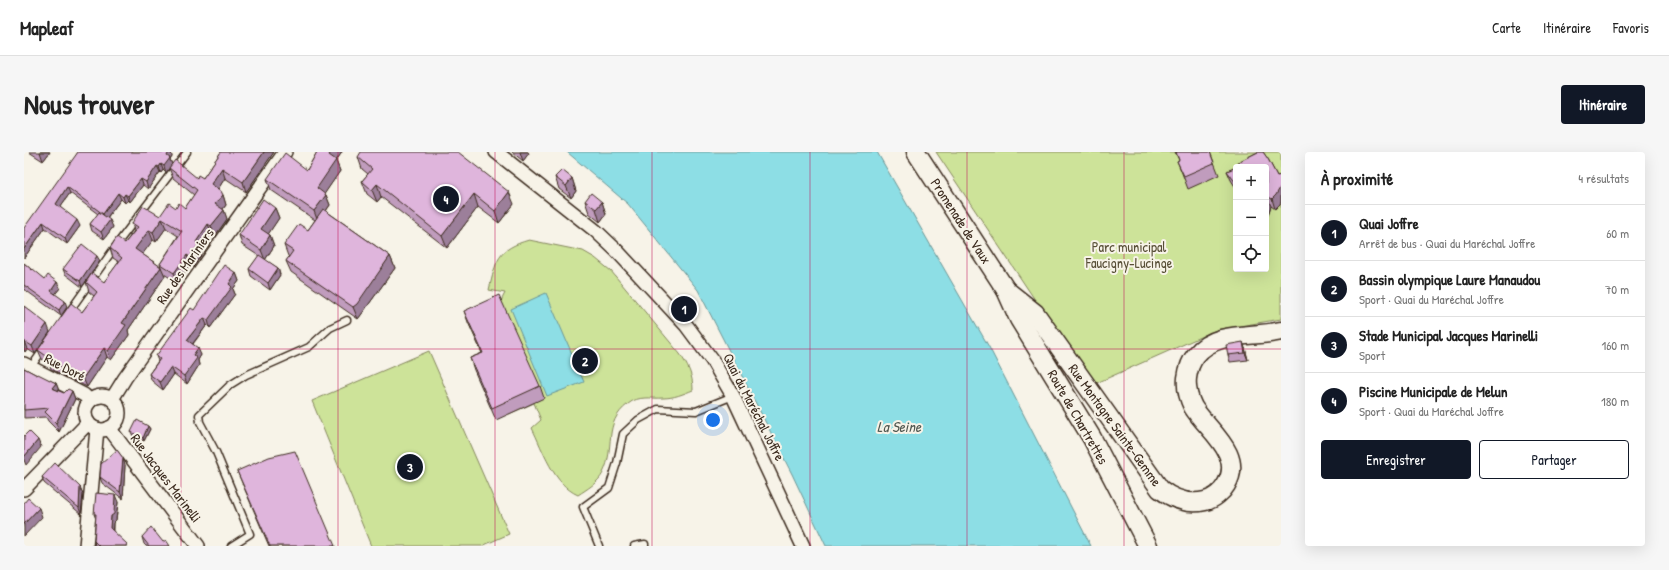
<!DOCTYPE html>
<html lang="fr">
<meta charset="utf-8">
<style>
body{margin:0;font-family:"Patrick Hand",sans-serif;background:#f6f6f6;color:#222}
.controls{position:absolute;right:12px;top:12px;display:grid;overflow:hidden;border-radius:4px;box-shadow:0 4px 16px #0002}
.controls button{width:36px;height:36px;display:grid;place-items:center;padding:0;border:0;border-bottom:1px solid #e0e0e0;background:#fff;color:#222;font:20px sans-serif}
.you{position:absolute;left:689px;top:268px;width:14px;height:14px;margin:-10px;border:3px solid #fff;border-radius:50%;background:#1a73e8;box-shadow:0 0 0 6px #1a73e833}
.badge{display:grid;place-items:center;width:26px;height:26px;border-radius:50%;background:#111827;color:#fff;font-size:13px;font-weight:700}
.pin{position:absolute;translate:-50% -50%;border:2px solid #fff;box-shadow:0 1px 4px #0006}
.list{margin:0;padding:0;list-style:none}
h2{display:flex;justify-content:space-between;align-items:center;height:52px;margin:0;padding:0 16px;font-size:17px}
h2 small{font-size:13px;font-weight:400;color:#767676}
.list li{display:grid;grid-template-columns:26px 1fr auto;gap:12px;align-items:center;box-sizing:border-box;height:56px;padding:0 16px;border-top:1px solid #e0e0e0}
.list b{display:block;font-size:15px;white-space:nowrap}
.list p{margin:0;font-size:13px;white-space:nowrap;color:#767676}
.list em{font-size:13px;font-style:normal;color:#767676}
.actions{display:flex;gap:8px;padding:12px 16px}
.actions a{flex:1;padding:9px 0;border:1px solid #111827;border-radius:4px;text-align:center;font-size:14px;color:#111827}
.actions .main{background:#111827;color:#fff}
.icon{flex:none;width:22px;height:22px;fill:none;stroke:currentColor;stroke-width:2;stroke-linecap:round;stroke-linejoin:round}
.map{position:relative;flex:none;width:1257px;height:394px;overflow:hidden;border-radius:4px}
header{display:flex;align-items:center;gap:24px;box-sizing:border-box;height:56px;padding:0 20px;background:#fff;border-bottom:1px solid #e0e0e0}
header strong{font-size:19px}
nav{display:flex;gap:22px;margin-inline-start:auto;font-size:14px}
.intro{display:flex;align-items:center;justify-content:space-between;box-sizing:border-box;height:96px;padding:0 24px}
h1{margin:0;font-size:28px}
.button{padding:10px 18px;border-radius:4px;background:#111827;color:#fff;font-size:14px;font-weight:700}
main{display:flex;gap:24px;padding:0 24px}
aside{flex:1;background:#fff;border-radius:4px;box-shadow:0 4px 16px #0002}
.map>svg:first-child{display:block}
</style>
<header>
<strong>Mapleaf</strong>
<nav><a>Carte</a><a>Itinéraire</a><a>Favoris</a></nav>
</header>
<div class="intro"><h1>Nous trouver</h1><a class="button">Itinéraire</a></div>
<main>
<div class="map">
<svg width="1257" height="394" viewBox="0 0 1257 394">
<rect width="100%" height="100%" fill="#f7f3e8"/>
<filter id="ink" filterUnits="userSpaceOnUse"><feTurbulence type="fractalNoise" baseFrequency=".025" numOctaves="2"/><feDisplacementMap in="SourceGraphic" scale="8" xChannelSelector="R" yChannelSelector="G"/><feConvolveMatrix kernelMatrix="1 2 1 2 8 2 1 2 1" color-interpolation-filters="sRGB"/></filter>
<g filter="url(#ink)">
<!-- green -->
<g fill="#cde399" stroke="#84865c" fill-rule="evenodd">
<path d="M912 0H1257V167L1192 178 1068 233ZM1212 15H1242V117H1212Z"/>
<path d="M505 88 559 99 571 106 587 119 656 202C664 214 669 223 669 238 659 242 650 246 639 246 627 247 615 243 604 252 578 272 592 295 579 321 574 331 563 337 554 343 529 332 519 298 508 276L517 268 510 251 485 262 444 170 477 149 481 141 465 138C472 109 473 97 505 88Z"/>
<polygon points="405,199 485,382 458,394 347,394 288,249"/>
</g>
<!-- water -->
<g fill="#8ddee5" stroke="#6c9695">
<polygon points="543,0 853,0 965,195 1067,394 802,394 768,322 674,138 604,52"/>
<polygon points="522,141 560,230 523,244 487,157"/>
</g>
<g fill="none" stroke-linecap="round" stroke-linejoin="round">
<defs>
<g id="lane">
<polyline points="45,160 96,88 163,0"/>
<polyline points="7,215 21,195"/>
<polyline points="207,394 226,382 192,300 176,270 175,263 206,233 222,223 285,195 306,176 323,168"/>
<polyline points="575,394 559,355 585,336 593,311 599,282 614,268 634,257 672,259 709,244"/>
<polyline points="610,394 621,392 621,394"/>
</g>
<g id="street">
<polyline points="472,0 572,79 593,99 662,173 688,208 709,244 779,394"/>
<polyline points="0,212 60,243 66,249"/>
<circle cx="78" cy="261" r="17"/>
<polyline points="88,247 101,226 261,0"/>
<polyline points="85,276 174,394"/>
<polyline points="0,337 64,271"/>
<polyline points="62,394 73,277"/>
</g>
<g id="secondary">
<polyline points="892,0 982,138 995,167 1068,286 1124,394"/>
<path d="M982 138 1011 161 1136 337C1150 348 1164 353 1181 349 1190 347 1198 340 1202 333 1221 302 1183 278 1169 255 1164 245 1162 236 1163 226 1164 218 1167 209 1172 203 1192 178 1229 186 1257 179"/>
</g>
</defs>
<!-- lane casing -->
<use href="#lane" stroke="#3b2a1e" stroke-width="9"/>
<!-- street casing -->
<use href="#street" stroke="#3b2a1e" stroke-width="16"/>
<!-- secondary casing -->
<use href="#secondary" stroke="#3b2a1e" stroke-width="21"/>
<!-- lane -->
<use href="#lane" stroke="#f7f3e8" stroke-width="6"/>
<!-- street -->
<use href="#street" stroke="#f7f3e8" stroke-width="13"/>
<!-- secondary -->
<use href="#secondary" stroke="#f7f3e8" stroke-width="18"/>
</g>
<!-- wall -->
<g fill="#c09cbd" stroke="#3b2a1e" fill-rule="evenodd">
<polygon points="5,0 26,0 19,9"/>
<polygon points="54,0 147,0 148,5 146,8 148,12 142,21 139,18 137,21 136,20 124,37 119,33 106,50 104,48 101,51 97,47 83,66 89,75 80,87 68,79 66,72 74,62 46,41 36,55 56,74 43,92 21,76 0,106"/>
<path d="M197 0H250L222 40 201 26 194 37 199 43 202 53 199 57 203 67 191 84 188 82 177 97 178 102 169 115 166 112 154 131 140 122 141 124 104 178 105 183 87 208 83 205 63 235 27 217 26 213 18 207 14 198 58 160 70 144 65 140 62 130H80L95 110 89 106 86 96 101 91 110 79 108 71 136 64 152 56H161L170 43 149 26 145 16 173 26H179ZM142 76 154 84 136 112 137 115 118 102 129 88 132 90Z"/>
<polygon points="293,0 318,0 312,9 316,19 300,42 302,43 306,53 302,59 366,104 371,116 337,163 334,167 267,120 262,109 265,105 264,104 260,93 284,78 291,68 247,38 243,27 283,18"/>
<polygon points="488,0 504,0 505,1 499,9"/>
<polygon points="1151,0 1186,0 1195,23 1164,37 1158,21 1153,9 1155,8"/>
<polygon points="1234,0 1239,0 1244,7 1253,24 1257,23 1257,50 1256,52 1251,57 1247,54 1242,68 1242,15 1212,15 1212,36 1207,28 1203,19 1215,14 1214,10"/>
<polygon points="334,5 490,52 475,71 454,55 423,96 357,45 353,50 343,42 338,29 344,22 338,17"/>
<polygon points="531,25 548,26 552,39 547,46 535,37"/>
<polygon points="561,49 578,50 582,62 576,70 565,61"/>
<polygon points="251,56 255,66 244,82 246,83 250,94 241,108 254,116 256,123 246,138 227,124 225,117 235,104 218,93 215,83"/>
<polygon points="76,109 58,135 41,122 39,117"/>
<polygon points="0,111 8,118 21,127 33,130 36,136 31,142 43,155 37,164 0,137"/>
<polygon points="212,121 215,129 209,137 211,142 186,176 183,173 169,192 177,203 174,208 175,213 163,232 150,222 139,238 128,229 125,222 134,209 132,204 170,158"/>
<polygon points="0,154 26,180 11,202 3,197 1,200 0,199"/>
<polygon points="440,159 516,234 520,246 472,268 450,218 446,206 458,201 444,170"/>
<polygon points="1221,196 1224,208 1206,210 1204,203"/>
<polygon points="0,216 13,223 32,231 35,239 40,241 48,239 51,247 35,280 24,269 22,265 0,266"/>
<polygon points="124,274 126,277 120,289 109,284 107,280"/>
<polygon points="101,313 99,347 78,331 76,325"/>
<polygon points="213,319 311,394 245,394 218,331"/>
<polygon points="18,325 56,335 59,342 57,362 20,331"/>
<polygon points="94,350 92,368 89,371 89,379 104,394 71,394 70,389 72,367 70,362"/>
<polygon points="118,385 146,394 122,394 120,392"/>
</g>
<!-- shaded-wall -->
<g fill="#9c7f9a" stroke="#3b2a1e">
<polygon points="16,0 26,0 19,9"/>
<polygon points="144,0 147,0 148,5 146,8 148,12 142,21 140,14"/>
<polygon points="240,0 250,0 222,40 219,30"/>
<polygon points="307,0 318,0 312,9 316,19 297,47 293,36 305,3"/>
<polygon points="496,0 504,0 505,1 499,9"/>
<polygon points="137,12 139,18 137,21 135,15"/>
<polygon points="133,14 136,20 124,37 122,30"/>
<polygon points="198,16 201,26 191,42 187,32"/>
<polygon points="548,26 552,39 547,46 542,34"/>
<polygon points="117,27 119,33 106,50 104,44"/>
<polygon points="353,32 357,45 353,50 348,38"/>
<polygon points="1257,34 1257,50 1256,52 1251,57 1248,47"/>
<polygon points="43,35 46,41 34,58 32,52"/>
<polygon points="485,40 490,52 475,71 471,59"/>
<polygon points="94,41 97,47 81,68 79,62"/>
<polygon points="101,42 104,48 101,51 99,45"/>
<polygon points="450,42 454,55 423,96 418,84"/>
<polygon points="199,43 202,53 195,62 191,52"/>
<polygon points="302,43 306,53 294,70 290,59"/>
<polygon points="1243,44 1247,54 1242,68 1242,47"/>
<polygon points="578,50 582,62 576,70 572,57"/>
<polygon points="251,56 255,66 241,87 237,77"/>
<polygon points="200,58 203,67 191,84 187,74"/>
<polygon points="138,67 142,76 132,90 129,80"/>
<polygon points="53,68 56,74 43,92 41,86"/>
<polygon points="86,68 89,75 80,87 77,80"/>
<polygon points="19,70 21,76 0,106 0,97"/>
<polygon points="184,72 188,82 177,97 178,102 169,115 166,105 172,90"/>
<polygon points="125,78 129,88 115,107 111,97"/>
<polygon points="246,83 250,94 241,108 237,98"/>
<polygon points="163,103 166,112 154,131 150,121"/>
<polygon points="73,104 76,109 58,135 56,129"/>
<polygon points="366,104 371,116 337,163 334,167 329,155"/>
<polygon points="137,115 141,124 104,178 105,183 87,208 84,199 98,171"/>
<polygon points="254,116 256,123 246,138 244,131"/>
<polygon points="212,121 215,129 209,137 211,142 186,176 184,168"/>
<polygon points="33,130 36,136 29,145 27,139"/>
<polygon points="41,149 43,155 37,164 35,158"/>
<polygon points="180,166 183,173 166,195 163,188"/>
<polygon points="23,172 26,180 11,202 8,194"/>
<polygon points="0,189 3,197 1,200 0,196"/>
<polygon points="1219,190 1221,196 1224,208 1221,201"/>
<polygon points="80,196 83,205 63,235 59,226"/>
<polygon points="174,196 177,203 174,208 175,213 163,232 160,224 169,203"/>
<polygon points="147,215 150,222 139,238 136,230"/>
<polygon points="32,231 35,239 28,236"/>
<polygon points="48,239 51,247 35,280 32,271"/>
<polygon points="124,274 126,277 120,289 119,286"/>
<polygon points="14,288 17,295 2,313 0,308 0,305"/>
<polygon points="99,306 101,313 99,347 96,340"/>
<polygon points="56,335 59,342 57,362 55,356"/>
<polygon points="91,343 94,350 92,368 89,371 88,383 86,376 87,364"/>
<polygon points="15,356 18,365 0,384 0,372"/>
</g>
<!-- building -->
<g fill="#dfb5dc" stroke="#3b2a1e">
<polygon points="54,0 145,0 143,4 146,6 140,14 137,12 135,15 133,14 122,30 117,27 104,44 101,42 99,45 94,41 79,62 43,35 32,52 53,68 41,86 19,70 0,97 0,76"/>
<polygon points="197,0 240,0 219,30 198,16 187,32 197,39 199,43 191,52 200,58 187,74 184,72 172,90 175,92 166,105 163,103 150,121 136,112 158,79 138,67 129,80 125,78 111,97 137,115 98,171 102,173 84,199 80,196 59,226 23,207 25,206 14,198 47,151 58,160 73,140 62,130 68,121 80,130 97,107 98,106 86,96 93,85 101,91 114,75 108,71 119,54 136,64 145,51 152,56 155,51 161,56 173,38 145,16 151,8 173,26 174,23 179,26"/>
<polygon points="293,0 307,0 305,3 312,8 293,36 302,43 290,59 243,27 261,1 283,18"/>
<polygon points="337,0 434,0 485,40 471,59 450,42 418,84 353,32 348,38 338,29 348,17 334,5"/>
<polygon points="1152,0 1186,0 1190,11 1160,24 1153,9 1155,8"/>
<polygon points="1234,0 1239,0 1244,7 1253,24 1257,23 1257,34 1252,43 1248,47 1243,44 1242,47 1242,15 1212,15 1212,31 1203,19 1215,14 1214,10"/>
<polygon points="538,18 548,26 542,34 531,25"/>
<polygon points="567,41 578,50 572,57 561,49"/>
<polygon points="239,47 251,56 237,77 246,83 237,98 215,83"/>
<polygon points="299,57 366,104 333,152 329,155 262,109 269,99 260,93 275,72 284,78"/>
<polygon points="75,60 86,68 77,80 66,72"/>
<polygon points="58,92 73,104 56,129 39,117"/>
<polygon points="235,103 254,116 244,131 225,117"/>
<polygon points="0,111 8,118 9,117 21,127 24,123 33,130 27,139 41,149 35,158 0,133"/>
<polygon points="200,113 212,121 205,132 208,135 184,168 180,166 163,188 174,196 169,203 173,206 160,224 147,215 136,230 125,222 136,207 132,204 167,156 170,158"/>
<polygon points="475,143 516,234 468,256 446,206 459,201 440,159"/>
<polygon points="0,154 23,172 8,194 0,189"/>
<polygon points="1219,190 1221,201 1204,203 1202,193"/>
<polygon points="0,216 13,223 14,222 32,231 28,236 40,241 44,237 48,239 32,271 21,260 25,256 0,258"/>
<polygon points="113,268 124,274 119,286 107,280"/>
<polygon points="5,279 14,288 0,305 0,284"/>
<polygon points="93,298 99,306 96,340 76,325 77,312"/>
<polygon points="271,299 311,394 246,394 213,319 245,305"/>
<polygon points="31,311 56,335 55,356 18,325"/>
<polygon points="72,341 91,343 90,362 87,364 86,376 103,392 102,394 75,394 70,389 72,362 70,362"/>
<polygon points="4,346 15,356 0,372 0,351"/>
<polygon points="127,375 139,390 142,388 146,394 125,394 118,385"/>
</g>
</g>
<!-- grid -->
<path fill="none" stroke="#c2185b" stroke-width="1" stroke-opacity="0.55" d="M157 0V394M314 0V394M471 0V394M628 0V394M786 0V394M943 0V394M1100 0V394M0 197H1257"/>
<g text-anchor="middle" stroke-width="4" stroke-linejoin="round" paint-order="stroke">
<!-- street labels -->
<g font-size="14" fill="#3b2a1e" stroke="#f7f3e8">
<text transform="translate(937 69) rotate(57)" y="5">Promenade de Vaux</text>
<text transform="translate(161 114) rotate(-55)" y="5">Rue des Mariniers</text>
<text transform="translate(41 215) rotate(27)" y="5">Rue Doré</text>
<text transform="translate(730 255) rotate(63)" y="5">Quai du Maréchal Joffre</text>
<text transform="translate(1054 265) rotate(60)" y="5">Route de Chartrettes</text>
<text transform="translate(1091 273) rotate(54)" y="5">Rue Montagne Sainte-Gemme</text>
<text transform="translate(142 326) rotate(53)" y="5">Rue Jacques Marinelli</text>
</g>
<!-- park labels -->
<g font-size="14" fill="#584f37" stroke="#f7f3e8">
<text x="1105" y="100">Parc municipal<tspan x="1105" dy="16">Faucigny-Lucinge</tspan></text>
</g>
<!-- water labels -->
<g font-size="15" font-style="italic" fill="#505750" stroke="#f7f3e8">
<text x="875" y="280">La Seine</text>
</g>
</g>
</svg>
<div class="controls">
<button>+</button>
<button>−</button>
<button><svg class="icon" aria-label="locate" viewBox="0 0 24 24"><circle cx="12" cy="12" r="6"/><path d="M12 2v4M12 18v4M2 12h4M18 12h4"/></svg></button>
</div>
<div class="you"></div>
<div class="pin badge" style="left:660px;top:157px">1</div>
<div class="pin badge" style="left:561px;top:209px">2</div>
<div class="pin badge" style="left:386px;top:315px">3</div>
<div class="pin badge" style="left:422px;top:47px">4</div>
</div>
<aside>
<h2>À proximité<small>4 résultats</small></h2>
<ul class="list">
<li><span class="badge">1</span><div><b>Quai Joffre</b><p>Arrêt de bus · Quai du Maréchal Joffre</p></div><em>60 m</em></li>
<li><span class="badge">2</span><div><b>Bassin olympique Laure Manaudou</b><p>Sport · Quai du Maréchal Joffre</p></div><em>70 m</em></li>
<li><span class="badge">3</span><div><b>Stade Municipal Jacques Marinelli</b><p>Sport</p></div><em>160 m</em></li>
<li><span class="badge">4</span><div><b>Piscine Municipale de Melun</b><p>Sport · Quai du Maréchal Joffre</p></div><em>180 m</em></li>
</ul>
<div class="actions"><a class="main">Enregistrer</a><a>Partager</a></div>
</aside>
</main>
